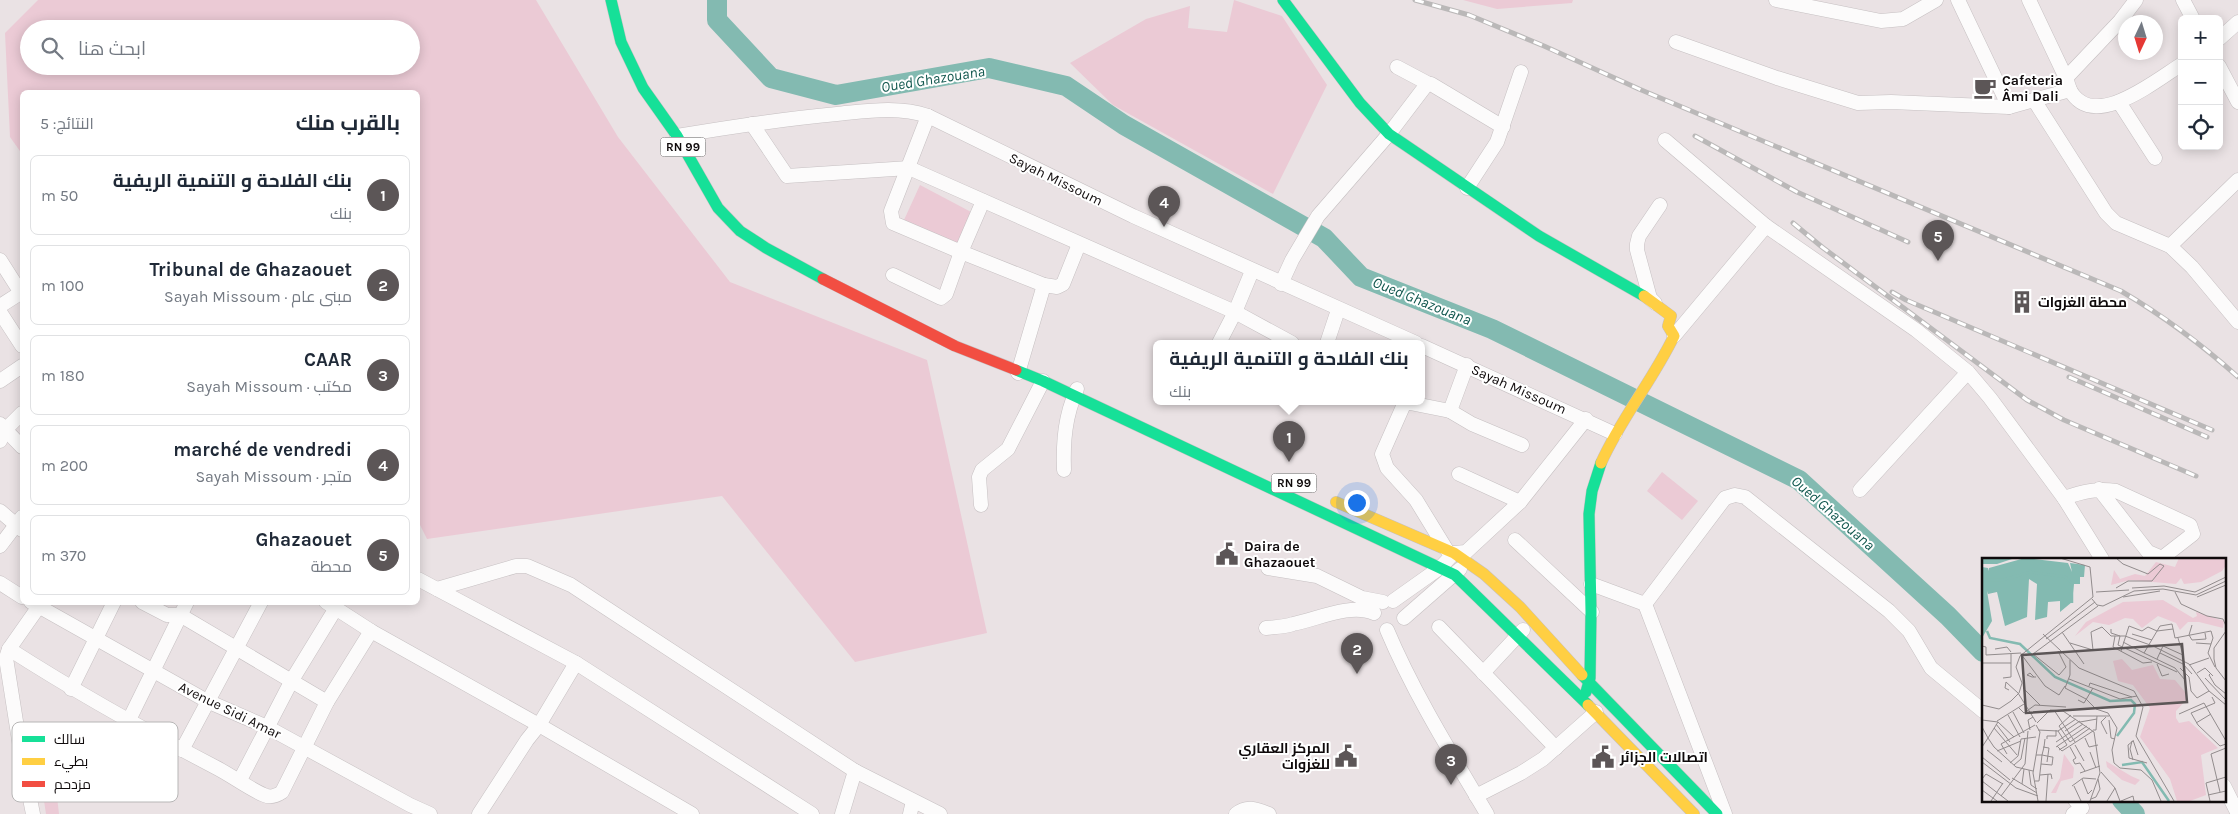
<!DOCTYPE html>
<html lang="ar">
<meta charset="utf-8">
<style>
body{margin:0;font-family:Karla,Cairo,sans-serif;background:#f2f2f3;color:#1f2937;direction:rtl}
.controls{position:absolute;right:15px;top:15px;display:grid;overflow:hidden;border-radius:8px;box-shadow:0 2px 12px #0003}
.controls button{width:45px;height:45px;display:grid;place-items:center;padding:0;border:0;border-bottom:1px solid #e0e1e3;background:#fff;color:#1f2937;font:25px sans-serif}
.compass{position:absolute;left:2118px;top:15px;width:45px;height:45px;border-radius:50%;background:#fff;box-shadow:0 2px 12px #0003;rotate:184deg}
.you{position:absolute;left:1356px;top:502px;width:18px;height:18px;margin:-12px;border:4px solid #fff;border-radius:50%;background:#1a73e8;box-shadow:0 0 0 8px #1a73e833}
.badge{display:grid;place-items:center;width:32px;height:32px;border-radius:50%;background:#5c5657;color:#fff;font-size:16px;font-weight:700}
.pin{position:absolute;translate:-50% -41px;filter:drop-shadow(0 1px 2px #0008)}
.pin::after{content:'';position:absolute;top:26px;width:18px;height:15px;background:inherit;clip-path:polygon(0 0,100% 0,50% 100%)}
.popup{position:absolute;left:1153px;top:340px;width:272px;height:65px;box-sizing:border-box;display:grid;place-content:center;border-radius:8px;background:#fff;filter:drop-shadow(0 1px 4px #0005);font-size:16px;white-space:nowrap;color:#747a83}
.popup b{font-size:19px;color:#1f2937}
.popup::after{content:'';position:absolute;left:50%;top:100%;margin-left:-10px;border:10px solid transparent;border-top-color:#fff}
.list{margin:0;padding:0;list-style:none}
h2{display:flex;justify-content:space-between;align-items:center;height:65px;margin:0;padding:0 20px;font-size:21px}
h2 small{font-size:16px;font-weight:400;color:#747a83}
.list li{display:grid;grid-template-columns:32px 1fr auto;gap:15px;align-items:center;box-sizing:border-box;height:80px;margin:0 10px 10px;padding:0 10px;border:1px solid #e0e1e3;border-radius:8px}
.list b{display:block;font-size:19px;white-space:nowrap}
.list p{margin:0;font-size:16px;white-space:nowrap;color:#747a83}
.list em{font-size:16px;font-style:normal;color:#747a83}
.icon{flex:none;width:28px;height:28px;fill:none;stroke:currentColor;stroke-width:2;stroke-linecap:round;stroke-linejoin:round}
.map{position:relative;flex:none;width:2238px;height:814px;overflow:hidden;direction:ltr}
.search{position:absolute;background:#fff;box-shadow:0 2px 12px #0003;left:20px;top:20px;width:400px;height:55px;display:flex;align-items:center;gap:12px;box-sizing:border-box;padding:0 18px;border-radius:28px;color:#747a83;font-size:19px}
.panel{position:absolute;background:#fff;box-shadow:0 2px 12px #0003;left:20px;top:90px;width:400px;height:515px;border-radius:8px;direction:rtl}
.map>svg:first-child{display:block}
</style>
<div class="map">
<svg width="2238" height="814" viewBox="0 0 2238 814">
<rect width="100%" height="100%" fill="#eae2e4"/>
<!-- green -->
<g fill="#ebcad5" fill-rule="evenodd">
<path d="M38 0H536L618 137 730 282 927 360 987 633 855 662 722 496 427 539 418 521V92H22V154L10 137 5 33ZM29 29H411V66H29Z"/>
<polygon points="1234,0 1282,16 1327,85 1273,194 1113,105 1070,63 1146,19 1190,6 1188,28 1227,32"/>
<polygon points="1463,0 1573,0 1572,3 1497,9"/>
<polygon points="920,185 973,213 956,246 904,220"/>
<polygon points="1662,472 1698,501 1682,520 1647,491"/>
<polygon points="91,766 90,779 56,788 59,814 46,814 39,767"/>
</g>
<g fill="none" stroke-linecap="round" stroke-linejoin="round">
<!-- river -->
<g stroke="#83bab1" stroke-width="20">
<polyline points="717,0 717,20 771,78 836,95 989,68 1066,86 1124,125 1324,238 1361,277 1492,329 1799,480 1948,616 1983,652"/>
<polyline points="2122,800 2135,814"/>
</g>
<defs>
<g id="street">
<polyline points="1776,0 1881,21 1903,19 1936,0"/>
<polyline points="1958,0 2009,107"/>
<polyline points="2029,0 2066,78"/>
<polyline points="2183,0 2193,19"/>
<polyline points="2219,39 2238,22"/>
<path d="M1676 42 1777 78 1858 103 1891 102 2009 107 2070 90C2093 132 2155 81 2182 64"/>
<polyline points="2219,66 2238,102"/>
<polyline points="1397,67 1429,84"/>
<polyline points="2070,90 2066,78 2120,21 2136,0"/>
<polyline points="2034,100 2106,213 2116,223 2170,246 2192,267 2238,322"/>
<polyline points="2119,102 2155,158"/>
<polyline points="928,116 891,211 893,223 961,252 983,201"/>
<polyline points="752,124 787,176 909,168 1235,312 1292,343"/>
<path d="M677 136C730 127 783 119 837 114 868 111 898 106 928 116L1133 216 1416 343"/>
<polyline points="1665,140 1766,226"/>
<polyline points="1467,188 1497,142 1521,72"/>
<polyline points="2170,246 2238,180"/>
<polyline points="0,260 21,293"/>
<polyline points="893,275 941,298 946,294 961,252 1044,285 1057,287 1063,284 1079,244"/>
<polyline points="1281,284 1292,260 1318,216 1389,134 1427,84 1431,84 1503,127"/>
<polyline points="1655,303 1650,298 1637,250 1637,244 1639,236 1660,205"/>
<polyline points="0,306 22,292"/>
<polyline points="0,312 22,346"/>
<polyline points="1674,336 1766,226 1916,330 1968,372 1990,398 2064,498 2102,559"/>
<polyline points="1219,343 1235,312 1252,271"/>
<polyline points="1327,343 1338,310"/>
<polyline points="1422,346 1615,434"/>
<polyline points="1467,365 1450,411 1472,424 1522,445"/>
<polyline points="1018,373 1044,285"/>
<polyline points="0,381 22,366"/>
<polyline points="0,424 22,447"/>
<polyline points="0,441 5,430 22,413"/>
<path d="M1064 470C1063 441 1065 416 1077 389"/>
<polyline points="1459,474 1520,502"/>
<polyline points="1860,490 1968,372"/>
<path d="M2064 498C2082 492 2096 488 2116 491L2190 525 2193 534 2162 558 2148 552 2099 489"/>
<polyline points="981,505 979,477 982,470 1008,449 1043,381"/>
<polyline points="0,511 22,530"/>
<polyline points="1515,540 1592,612"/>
<polyline points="0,546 22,517"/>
<polyline points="1446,549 1416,500 1387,468 1382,454 1405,402 1450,411"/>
<polyline points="1268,568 1317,576 1362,598 1383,602"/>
<polyline points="418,579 576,663 812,814"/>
<polyline points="0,583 22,597"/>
<polyline points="1591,584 1645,604 1725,814"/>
<polyline points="437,589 516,566 527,566 571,585 855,771 940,814"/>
<polyline points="1393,601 1441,567 1454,553 1466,552 1520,502 1586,419"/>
<polyline points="31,602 207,701 267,727 410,805 430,814"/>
<polyline points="142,602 167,615 180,615 327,702"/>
<polyline points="326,602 371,631 539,725 576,663"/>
<polyline points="1645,604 1725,498 1735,495 1745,497 1889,611 1909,631 1931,668 1983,711"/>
<polyline points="1404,618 1460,569"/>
<polyline points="1439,627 1556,748"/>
<path d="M1266 628C1275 627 1284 627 1293 624 1318 619 1350 603 1374 613"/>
<path d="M1387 630C1414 694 1452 755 1487 814"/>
<path d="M9 649C76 692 144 730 215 767 231 775 248 788 264 795 271 798 276 796 282 792L327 702 371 631"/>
<polyline points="1483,673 1523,630"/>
<polyline points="71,689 114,602"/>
<polyline points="128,722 187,602"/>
<polyline points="182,750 261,602"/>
<polyline points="240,780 292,680 336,608"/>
<polyline points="2224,786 2238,814"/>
<polyline points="1476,796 1521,773 1543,759 1596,712"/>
<polyline points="33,814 21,753 6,658 9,649 42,602"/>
<polyline points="479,814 527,740 539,725 692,814"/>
<polyline points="842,814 855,771"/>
<polyline points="910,814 913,801"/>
<path d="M1236 814C1247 805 1256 809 1269 814"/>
<polyline points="2073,814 2082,808 2075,800"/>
</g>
<g id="fast">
<polyline points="611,0 621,42 643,88 677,136 718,208 740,231 766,248 823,279"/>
<polyline points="1283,0 1360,103 1389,134 1539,236 1644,296"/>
<polyline points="1016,370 1043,381 1455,575 1588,705"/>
<polyline points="1582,675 1717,814"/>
<polyline points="1586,692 1590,678 1591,612 1589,514 1592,491 1601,463"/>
</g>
<g id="slow">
<path d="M1601 463C1621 418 1653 380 1674 336L1668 326 1671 316 1644 296"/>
<polyline points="1336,502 1454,553 1484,574 1520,607 1582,675"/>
<polyline points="1588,705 1694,814"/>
</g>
<polyline id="jam" points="823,279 955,346 1016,370"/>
</defs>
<!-- street casing -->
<use href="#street" stroke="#c6c0c2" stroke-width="15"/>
<!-- fast casing -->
<use href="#fast" stroke="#c6c0c2" stroke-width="12"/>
<!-- slow casing -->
<use href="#slow" stroke="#c6c0c2" stroke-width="12"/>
<!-- jam casing -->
<use href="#jam" stroke="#c6c0c2" stroke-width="12"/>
<!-- street -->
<use href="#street" stroke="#fcfbfb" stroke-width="14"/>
<!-- fast -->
<use href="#fast" stroke="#16e098" stroke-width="11"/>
<!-- slow -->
<use href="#slow" stroke="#ffcf43" stroke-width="11"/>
<!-- jam -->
<use href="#jam" stroke="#f24e42" stroke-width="11"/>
<defs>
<g id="rail">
<path d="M1415 0 1469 15 1544 46 1639 89 2121 291C2165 317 2199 342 2238 377"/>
<polyline points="1695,136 1797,192 1908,242"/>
<polyline points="1793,223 1822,247 2027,400 2064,420 2196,476"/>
<polyline points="1892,292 1906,300 2212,430"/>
<polyline points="2069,377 2207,437"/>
</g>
</defs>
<!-- rail casing -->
<use href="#rail" stroke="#bab8b8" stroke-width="5"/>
<!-- rail -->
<use href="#rail" stroke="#fff" stroke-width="3" stroke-dasharray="9" stroke-linecap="butt"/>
</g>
<!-- icons -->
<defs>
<symbol id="cafe-bare" viewBox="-9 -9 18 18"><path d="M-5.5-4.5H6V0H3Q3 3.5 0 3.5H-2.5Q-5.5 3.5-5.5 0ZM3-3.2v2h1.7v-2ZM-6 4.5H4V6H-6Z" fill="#5c5657" stroke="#fff" stroke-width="2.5" paint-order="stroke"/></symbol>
<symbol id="building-bare" viewBox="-9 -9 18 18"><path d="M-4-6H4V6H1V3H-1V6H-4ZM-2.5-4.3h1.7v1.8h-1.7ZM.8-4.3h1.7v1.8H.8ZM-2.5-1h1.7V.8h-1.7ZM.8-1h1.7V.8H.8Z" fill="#5c5657" stroke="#fff" stroke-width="2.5" paint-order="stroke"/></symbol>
<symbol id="civic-bare" viewBox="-9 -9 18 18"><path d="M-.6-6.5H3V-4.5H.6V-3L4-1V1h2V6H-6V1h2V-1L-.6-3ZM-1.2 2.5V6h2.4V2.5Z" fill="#5c5657" stroke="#fff" stroke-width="2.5" paint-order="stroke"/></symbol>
</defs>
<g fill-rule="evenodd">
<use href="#cafe-bare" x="1969" y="72" width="32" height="32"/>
<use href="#building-bare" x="2006" y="286" width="32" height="32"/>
<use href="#civic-bare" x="1211" y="538" width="32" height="32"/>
<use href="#civic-bare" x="1330" y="740" width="32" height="32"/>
<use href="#civic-bare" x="1587" y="741" width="32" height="32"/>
</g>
<g text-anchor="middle" stroke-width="4" stroke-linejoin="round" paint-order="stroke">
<!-- shield labels -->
<g fill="#fff" stroke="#575454" stroke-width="1">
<rect x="660.5" y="137.5" width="45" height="19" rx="4"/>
<rect x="1271.5" y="473.5" width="45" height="19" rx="4"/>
</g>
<g font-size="12" font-weight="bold" fill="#0f0a0b">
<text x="683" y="151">RN 99</text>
<text x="1294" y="487">RN 99</text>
</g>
<!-- poi labels -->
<g font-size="14" font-weight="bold" fill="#0f0a0b" stroke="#fff" text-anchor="start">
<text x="2002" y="85">Cafeteria<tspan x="2002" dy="16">Âmi Dali</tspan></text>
<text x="2038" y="307">محطة الغزوات</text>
<text x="1244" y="551">Daira de<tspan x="1244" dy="16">Ghazaouet</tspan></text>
<text x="1330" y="753" text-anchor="end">المركز العقاري<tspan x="1330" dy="16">للغزوات</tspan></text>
<text x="1620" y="762">اتصالات الجزائر</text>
</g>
<!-- street labels -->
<g font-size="14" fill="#0f0a0b" stroke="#fff">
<text transform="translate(1056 179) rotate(26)" y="5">Sayah Missoum</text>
<text transform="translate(1519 389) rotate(24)" y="5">Sayah Missoum</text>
<text transform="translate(230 710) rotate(26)" y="5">Avenue Sidi Amar</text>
</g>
<!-- water labels -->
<g font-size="15" font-style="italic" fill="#10564d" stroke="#fff">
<text transform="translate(933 79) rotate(-9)" y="5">Oued Ghazouana</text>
<text transform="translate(1422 301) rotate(22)" y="5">Oued Ghazouana</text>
<text transform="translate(1833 513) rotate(41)" y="5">Oued Ghazouana</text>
</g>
</g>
<!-- overview -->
<g transform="translate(1982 558)">
<rect width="244" height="244" fill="#eae2e4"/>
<path d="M197 0H244V7L240 13 219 24 202 26 199 20 194 26 148 22 129 27 132 12 138 21 153 16 163 18 174 4 193 9ZM181 42 211 60 215 58 214 54 242 63 241 70 217 64H206L198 72 194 65 176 58 160 70 151 61 143 60 127 67 111 64 93 78 104 64 141 44ZM140 101 150 112 171 107 178 121 193 122 203 134 204 142 194 153V160L197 165 207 163 236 190 219 197 224 237 208 243H195L188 221 158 179 168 150 151 127 136 123 131 103ZM82 196 92 210 91 220 79 223 74 235H69L78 220ZM124 203 149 218 158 222 153 227 140 222 125 209Z" fill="#ebcad5"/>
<path d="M0 0H33L15 6H0ZM43 0 86 5 90 14 88 5 103 7 102 19H98V26H92L90 44 78 54V43L66 44 65 59 53 62 55 26 47 21 45 59 23 68 15 34 6 36 5 33 10 63 0 80V9L6 10 7 13V10Z" fill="#83bab1"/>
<path fill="none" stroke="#83bab1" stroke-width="2.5" d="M0 22H21L48 14 84 19 90 25V45M5 73 8 80 38 86 73 119 128 143 149 142 153 146 152 155 135 178M140 207 160 204 187 243"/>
<path fill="none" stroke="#928c8d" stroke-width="1" d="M78 0 108 9 111 39M134 30 146 23H170L182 8 178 6 166 16 141 6 134 0M150 30 182 28 213 34 244 19M114 34 147 32M193 34 199 46 225 58 241 61 244 68M141 39 178 33M215 39 244 27M110 41 115 47 121 48 152 33 181 31 214 37 244 23M210 67 207 77 210 82 224 81 223 75M129 71V75L138 78 136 87 195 114M244 73 232 90V101L234 110 244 123M80 74 102 106M61 76 97 110 152 133 161 149 154 178 192 243M150 76 170 82M133 78 131 89 161 105 170 104M196 80 201 97M64 81 113 44M141 84 162 95 178 68 190 66 193 80 229 73 231 80 226 95 233 109M88 85 111 92 109 74 120 69 129 78H143L171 88 207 106 227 133 244 147M214 85 229 86M0 88 4 89V97L39 95M13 91 25 89 29 94M76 93 84 109M139 93 147 68 160 73 166 69 175 73 191 71M162 95 193 110 203 122M178 95 201 106 210 116M39 96 63 128 77 137 83 128M175 101 181 88 201 97M88 102V117L83 130 104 141 114 151 126 155 135 170 130 192 132 205 138 210 159 212 170 222 179 243M0 105H29M175 106 180 118 187 116M207 107 227 100M84 109 77 117 51 96 116 48M198 110 207 119 209 133 215 140 227 133M215 115 223 110 231 118M229 115 227 117 233 127 244 136M52 119 48 115 45 117 50 119H54M21 120 29 119V96M223 120 244 142M87 121 138 141 155 138M107 128 108 125 150 139M41 130 58 147M27 132 23 130 24 124 36 135 54 164M230 139 233 145 209 155 216 167 238 188 244 186M96 142 102 145 111 130M0 147 17 151 29 143 37 135 40 125 34 109 38 98 111 39M37 150 42 155 53 147 84 149M72 152 93 184M31 154 42 175M197 156 222 145 244 183M26 157 38 179M89 157 77 168 88 184 108 170M91 158H127M124 159 119 164 125 176M0 162 16 164 32 179M127 162 129 180 133 181M15 163 42 146M16 164 6 180 12 189 34 209 51 213M98 164 115 161M55 165 68 152 81 153 112 174 118 215 108 243M214 165 229 156M14 166 28 184M54 167 58 174 51 215 56 243M0 169 6 180 0 189M12 170 35 197M48 172 46 162 51 159M56 172 76 173 94 161M111 172H114L115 158M76 173 85 187 77 192M83 173 98 163M103 180 107 189 116 187M65 181V178H74V172M151 182 156 197M150 183 148 191 151 202M151 183 146 187 147 200 165 205M74 184 101 166M93 187 102 203M75 188 80 193 111 173M61 189 67 190 65 204M74 189 105 168M88 189 94 200 91 202 93 206 98 205 103 213M5 192 20 204M15 193 39 183M108 194 114 210M25 196 19 186 53 167M54 197H60L70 199H71L70 207 59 206 60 197 62 189 63 181M0 199 28 222M0 204 34 230 56 238M28 205 36 198 39 181 54 179M32 207 39 201 43 180M47 212 49 227 55 231M119 214 133 230 138 243M98 215 118 208M58 217 69 216 70 221M30 220 55 235M0 221 4 216 21 226M100 221 106 236 110 232M0 223 26 243M53 223H57L59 206M40 226 42 211M90 228 101 220 114 221M92 228 99 243M0 232 15 243M238 234 229 196 244 190M226 237 244 233M19 238 43 206 46 173M109 241 114 239 118 231 116 221M9 243 21 225M64 243 66 216M125 243 133 230M139 243 151 238 152 243M228 243 224 225 244 219"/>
<path fill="#5c5657" fill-opacity="0.15" stroke="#5c5657" stroke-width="2.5" d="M200 86 205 144 44 155 40 97Z"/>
<rect width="244" height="244" fill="none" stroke="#0f0a0b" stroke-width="2.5"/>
</g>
<!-- legend -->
<rect x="12" y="722" width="166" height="80" rx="8" fill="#fff" stroke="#b7b6b6" stroke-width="1"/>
<rect x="22" y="736" width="23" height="6" fill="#16e098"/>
<rect x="22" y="758" width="23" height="7" fill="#ffcf43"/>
<rect x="22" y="781" width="23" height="6" fill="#f24e42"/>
<g font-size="14" fill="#0f0a0b">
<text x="54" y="744">سالك</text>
<text x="54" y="766">بطيء</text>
<text x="54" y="789">مزدحم</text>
</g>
</svg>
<div class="controls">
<button>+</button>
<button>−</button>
<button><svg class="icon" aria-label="locate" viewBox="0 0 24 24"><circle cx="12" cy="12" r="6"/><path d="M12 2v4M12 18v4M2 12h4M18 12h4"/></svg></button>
</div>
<svg class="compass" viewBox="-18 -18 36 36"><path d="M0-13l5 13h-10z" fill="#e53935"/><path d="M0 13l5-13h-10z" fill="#747a83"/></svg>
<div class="you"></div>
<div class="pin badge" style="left:1289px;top:462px">1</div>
<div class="popup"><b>بنك الفلاحة و التنمية الريفية</b>بنك</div>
<div class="pin badge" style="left:1357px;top:674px">2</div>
<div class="pin badge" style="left:1451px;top:785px">3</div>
<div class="pin badge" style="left:1164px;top:227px">4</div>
<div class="pin badge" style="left:1938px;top:261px">5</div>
<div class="search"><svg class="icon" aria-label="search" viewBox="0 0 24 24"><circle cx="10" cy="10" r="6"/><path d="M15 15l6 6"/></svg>ابحث هنا</div>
<section class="panel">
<h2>بالقرب منك<small>النتائج: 5</small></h2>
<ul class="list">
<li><span class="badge">1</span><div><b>بنك الفلاحة و التنمية الريفية</b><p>بنك</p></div><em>50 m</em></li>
<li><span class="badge">2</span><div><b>Tribunal de Ghazaouet</b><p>مبنى عام · Sayah Missoum</p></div><em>100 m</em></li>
<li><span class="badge">3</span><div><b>CAAR</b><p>مكتب · Sayah Missoum</p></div><em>180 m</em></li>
<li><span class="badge">4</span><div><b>marché de vendredi</b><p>متجر · Sayah Missoum</p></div><em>200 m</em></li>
<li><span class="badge">5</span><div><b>Ghazaouet</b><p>محطة</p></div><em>370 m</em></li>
</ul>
</section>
</div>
